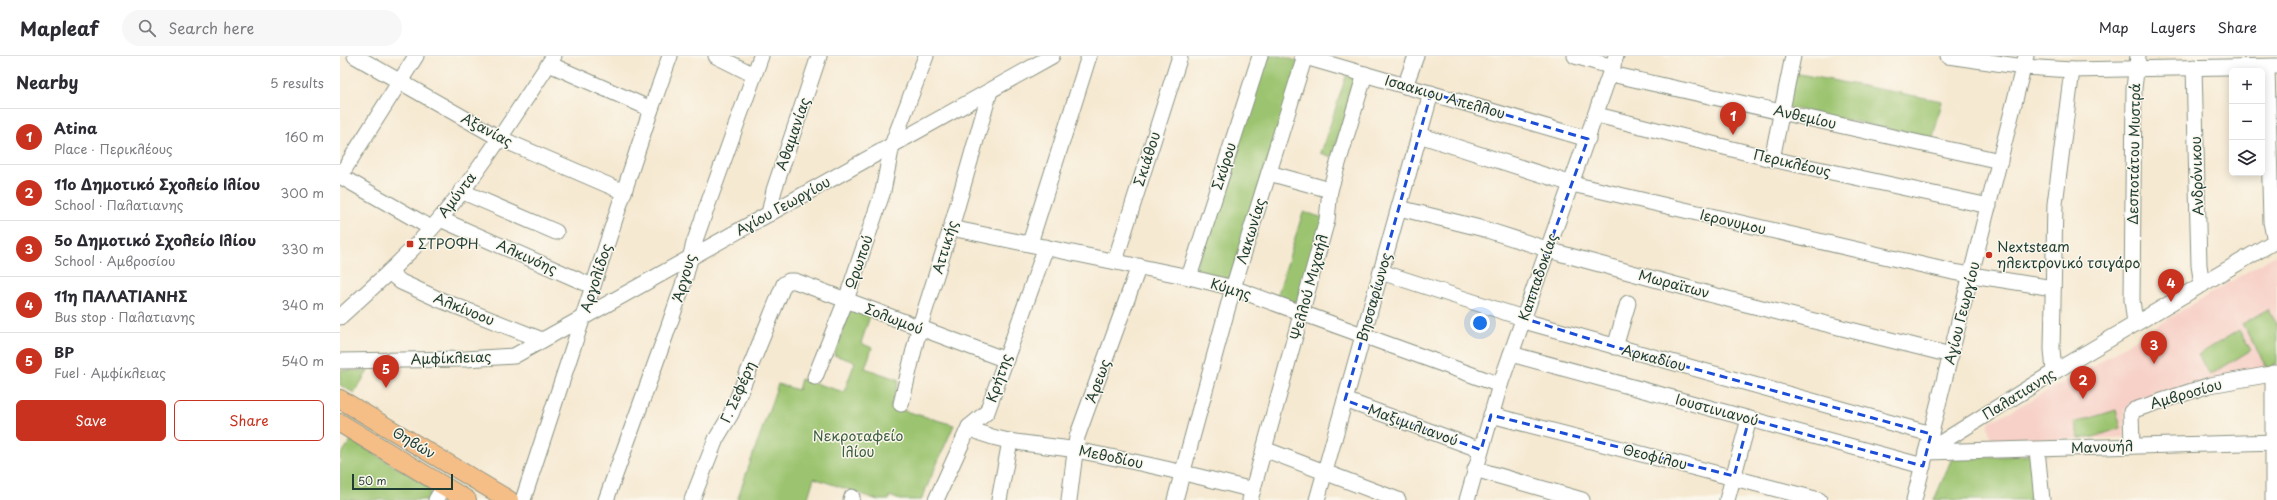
<!DOCTYPE html>
<meta charset="utf-8">
<style>
body{margin:0;font-family:"Playpen Sans",sans-serif;background:#f7f7f7;color:#2b2b33}
.controls{position:absolute;right:12px;top:12px;display:grid;overflow:hidden;border-radius:6px;box-shadow:0 2px 10px #0003}
.controls button{width:36px;height:36px;display:grid;place-items:center;padding:0;border:0;border-bottom:1px solid #e1e1e2;background:#fff;color:#2b2b33;font:20px sans-serif}
.scale{position:absolute;left:12px;bottom:10px;width:101px;box-sizing:border-box;padding-left:4px;border:2px solid #1f3d34;border-top:0;font-size:11px;line-height:14px;white-space:nowrap;color:#1f3d34;-webkit-text-stroke:3px #fbf7ec;paint-order:stroke}
.you{position:absolute;left:1140px;top:267px;width:14px;height:14px;margin:-10px;border:3px solid #fff;border-radius:50%;background:#1a73e8;box-shadow:0 0 0 6px #1a73e833}
.badge{display:grid;place-items:center;width:26px;height:26px;border-radius:50%;background:#c8321e;color:#fff;font-size:13px;font-weight:700}
.pin{position:absolute;translate:-50% -33px;filter:drop-shadow(0 1px 2px #0008)}
.pin::after{content:'';position:absolute;top:21px;width:14px;height:12px;background:inherit;clip-path:polygon(0 0,100% 0,50% 100%)}
.list{margin:0;padding:0;list-style:none}
h2{display:flex;justify-content:space-between;align-items:center;height:52px;margin:0;padding:0 16px;font-size:17px}
h2 small{font-size:13px;font-weight:400;color:#7c7c81}
.list li{display:grid;grid-template-columns:26px 1fr auto;gap:12px;align-items:center;box-sizing:border-box;height:56px;padding:0 16px;border-top:1px solid #e1e1e2}
.list b{display:block;font-size:15px;white-space:nowrap}
.list p{margin:0;font-size:13px;white-space:nowrap;color:#7c7c81}
.list em{font-size:13px;font-style:normal;color:#7c7c81}
.actions{display:flex;gap:8px;padding:12px 16px}
.actions a{flex:1;padding:9px 0;border:1px solid #c8321e;border-radius:6px;text-align:center;font-size:14px;color:#c8321e}
.actions .main{background:#c8321e;color:#fff}
.icon{flex:none;width:22px;height:22px;fill:none;stroke:currentColor;stroke-width:2;stroke-linecap:round;stroke-linejoin:round}
.map{position:relative;flex:none;width:1937px;height:444px;overflow:hidden}
header{display:flex;align-items:center;gap:24px;box-sizing:border-box;height:56px;padding:0 20px;background:#fff;border-bottom:1px solid #e1e1e2}
header strong{font-size:19px}
nav{display:flex;gap:22px;margin-inline-start:auto;font-size:14px}
.search{width:280px;height:36px;background:#f7f7f7;display:flex;align-items:center;gap:10px;box-sizing:border-box;padding:0 14px;border-radius:22px;color:#7c7c81;font-size:15px}
main{display:flex}
aside{flex:1;background:#fff}
.map>svg:first-child{display:block}
</style>
<header>
<strong>Mapleaf</strong>
<div class="search"><svg class="icon" aria-label="search" viewBox="0 0 24 24"><circle cx="10" cy="10" r="6"/><path d="M15 15l6 6"/></svg>Search here</div>
<nav><a>Map</a><a>Layers</a><a>Share</a></nav>
</header>
<main>
<aside>
<h2>Nearby<small>5 results</small></h2>
<ul class="list">
<li><span class="badge">1</span><div><b>Atina</b><p>Place · Περικλέους</p></div><em>160 m</em></li>
<li><span class="badge">2</span><div><b>11ο Δημοτικό Σχολείο Ιλίου</b><p>School · Παλατιανης</p></div><em>300 m</em></li>
<li><span class="badge">3</span><div><b>5ο Δημοτικό Σχολείο Ιλίου</b><p>School · Αμβροσίου</p></div><em>330 m</em></li>
<li><span class="badge">4</span><div><b>11η ΠΑΛΑΤΙΑΝΗΣ</b><p>Bus stop · Παλατιανης</p></div><em>340 m</em></li>
<li><span class="badge">5</span><div><b>BP</b><p>Fuel · Αμφίκλειας</p></div><em>540 m</em></li>
</ul>
<div class="actions"><a class="main">Save</a><a>Share</a></div>
</aside>
<div class="map">
<svg width="1937" height="444" viewBox="0 0 1937 444">
<rect width="100%" height="100%" fill="#fbf7ec"/>
<filter id="ink" filterUnits="userSpaceOnUse"><feTurbulence type="fractalNoise" baseFrequency=".025" numOctaves="2"/><feDisplacementMap in="SourceGraphic" scale="8" xChannelSelector="R" yChannelSelector="G"/><feConvolveMatrix kernelMatrix="1 2 1 2 8 2 1 2 1" color-interpolation-filters="sRGB"/></filter>
<filter id="wash" filterUnits="userSpaceOnUse"><feTurbulence type="fractalNoise" baseFrequency=".012" numOctaves="4" result="noise"/><feDisplacementMap in="SourceGraphic" scale="16" xChannelSelector="R" yChannelSelector="G"/><feGaussianBlur stdDeviation="0.9" result="paint"/><feColorMatrix in="noise" values="0 0 0 0 0 0 0 0 0 0 0 0 0 0 0 0 0 1.4 0 .05"/><feComposite in="paint" operator="in"/></filter>
<g filter="url(#wash)">
<rect width="100%" height="100%" fill="#f6e9d2"/>
<!-- built -->
<polygon fill="#f7d1c8" points="1937,198 1937,312 1828,337 1825,333 1809,343 1784,353 1785,381 1653,386 1651,384 1648,371 1650,366 1750,312 1828,263"/>
<!-- green -->
<g fill="#9cc46f" stroke="#5e8052">
<polygon points="923,0 941,0 960,6 891,221 884,224 854,216"/>
<polygon points="1454,17 1602,45 1593,82 1446,51"/>
<polygon points="1006,20 1017,23 992,101 981,97"/>
<polygon points="963,156 984,162 957,247 937,241"/>
<polygon points="511,252 530,260 521,287 532,292 525,312 559,324 551,351 614,369 581,444 560,444 550,440 549,444 538,444 474,422 467,444 397,444 438,328 458,334 461,323 504,336 515,306 494,299"/>
<polygon points="1928,253 1937,269 1937,308 1928,313 1902,268"/>
<polygon points="1899,274 1911,294 1870,319 1858,299"/>
<polygon points="0,314 28,315 14,337 0,329"/>
<polygon points="1776,354 1781,372 1750,382 1739,382 1734,367"/>
<polygon points="11,384 86,429 90,437 89,444 0,444 0,400"/>
<polygon points="1695,399 1699,444 1594,444 1612,402"/>
</g>
</g>
<g filter="url(#ink)">
<g fill="none" stroke-linecap="round" stroke-linejoin="round">
<defs>
<g id="minor">
<polyline points="15,0 159,82 284,136"/>
<polyline points="376,0 414,19"/>
<polyline points="962,0 1248,83"/>
<polyline points="1235,0 1273,11"/>
<polyline points="1608,0 1684,11 1732,14 1937,10"/>
<polyline points="209,8 311,53"/>
<polyline points="1854,11 1859,209 1862,229"/>
<polyline points="1927,11 1931,166 1935,185"/>
<polyline points="1271,18 1660,105"/>
<polyline points="1065,30 1076,0"/>
<polyline points="1257,59 1432,103 1649,150"/>
<polyline points="1079,79 1232,128 1613,216 1713,232"/>
<polyline points="1432,103 1453,0"/>
<polyline points="929,117 990,134"/>
<polyline points="0,120 76,0"/>
<polyline points="0,120 91,172"/>
<polyline points="121,135 216,176"/>
<polyline points="1059,152 1144,173 1219,197 1406,248 1611,299"/>
<polyline points="429,158 434,134 479,0"/>
<polyline points="100,163 252,230"/>
<polyline points="611,172 849,221 893,232 1160,329"/>
<polyline points="690,187 749,0"/>
<polyline points="775,205 840,0"/>
<polyline points="49,216 61,226 98,243 202,284"/>
<polyline points="1041,216 1183,262 1191,267 1591,378"/>
<polyline points="849,221 920,0"/>
<path d="M0 261C34 230 69 199 99 164 142 113 177 55 214 0"/>
<polyline points="1795,267 1792,244 1794,32 1798,0"/>
<polyline points="1275,291 1288,247"/>
<polyline points="1171,298 1583,410"/>
<polyline points="0,305 125,303 174,300 712,0"/>
<polyline points="1714,316 1712,293 1715,148 1732,14"/>
<polyline points="475,321 506,244 543,135 552,89 586,0"/>
<polyline points="1005,344 1141,394"/>
<polyline points="561,348 579,273 611,172 650,35"/>
<polyline points="1151,359 1479,444"/>
<path d="M629 371C655 388 703 388 735 394 795 405 854 419 913 434"/>
<polyline points="1792,390 1791,356 1794,354 1870,329 1937,317"/>
<polyline points="924,393 1058,444"/>
<polyline points="1697,394 1702,444"/>
<polyline points="1586,396 1714,316 1937,184"/>
<polyline points="1587,396 1937,386"/>
<polyline points="1135,413 1242,444"/>
<polyline points="96,444 104,431"/>
<polyline points="183,444 311,53 330,0"/>
<polyline points="266,444 325,281 344,226 354,187 421,0"/>
<polyline points="352,444 376,383 391,358 444,228 449,225 455,225 666,304"/>
<polyline points="511,444 512,441"/>
<polyline points="596,444 629,371 647,356 706,191"/>
<polyline points="659,444 670,385"/>
<polyline points="729,444 737,381 799,210"/>
<polyline points="835,444 893,232 965,0"/>
<polyline points="910,444 987,164 990,134 1025,18"/>
<polyline points="977,444 1091,37"/>
<polyline points="1127,444 1160,329 1276,0"/>
<polyline points="1387,444 1409,363"/>
<polyline points="1574,444 1686,0"/>
<polyline points="1933,444 1933,317"/>
</g>
<g id="major">
<polyline points="0,343 169,444"/>
<polyline points="0,367 127,444"/>
</g>
</defs>
<!-- minor casing -->
<use href="#minor" stroke="#8a9383" stroke-width="17"/>
<!-- major casing -->
<use href="#major" stroke="#8a9383" stroke-width="20"/>
<!-- minor -->
<use href="#minor" stroke="#fff" stroke-width="15"/>
<!-- major -->
<use href="#major" stroke="#f6be87" stroke-width="18"/>
</g>
</g>
<!-- marked area -->
<path fill="none" stroke="#1d4ed8" stroke-width="3" stroke-dasharray="8 5" stroke-linejoin="round" d="M1091 37 1248 83 1183 262 1275 291 1591 378 1583 410 1409 363 1394 420 1151 359 1141 394 1005 344Z"/>
<!-- markers -->
<g fill="#c8321e" stroke="#fbf7ec" stroke-width="1.5">
<rect x="66" y="184" width="8" height="8" rx="2"/>
<circle cx="1649" cy="199" r="4"/>
</g>
<g text-anchor="middle" stroke-width="3" stroke-linejoin="round" paint-order="stroke">
<!-- street labels -->
<g font-size="14" fill="#1f3d34" stroke="#fbf7ec">
<text transform="translate(1105 41) rotate(16)" y="5">Ισαακιου Απελλου</text>
<text transform="translate(1465 61) rotate(13)" y="5">Ανθεμίου</text>
<text transform="translate(147 74) rotate(28)" y="5">Αξανίας</text>
<text transform="translate(453 78) rotate(-71)" y="5">Αθαμανίας</text>
<text transform="translate(1794 98) rotate(-89)" y="5">Δεσποτάτου Μυστρά</text>
<text transform="translate(807 103) rotate(-72)" y="5">Σκιάθου</text>
<text transform="translate(1452 107) rotate(13)" y="5">Περικλέους</text>
<text transform="translate(884 110) rotate(-72)" y="5">Σκύρου</text>
<text transform="translate(1857 120) rotate(-92)" y="5">Ανδρόνικου</text>
<text transform="translate(117 139) rotate(-53)" y="5">Αμύντα</text>
<text transform="translate(443 150) rotate(-29)" y="5">Αγίου Γεωργίου</text>
<text transform="translate(1393 166) rotate(13)" y="5">Ιερονυμου</text>
<text transform="translate(911 175) rotate(-73)" y="5">Λακωνίας</text>
<text transform="translate(605 191) rotate(-73)" y="5">Αττικής</text>
<text transform="translate(187 201) rotate(24)" y="5">Αλκινόης</text>
<text transform="translate(519 206) rotate(-71)" y="5">Ωρωπού</text>
<text transform="translate(1198 221) rotate(-71)" y="5">Καππαδοκίας</text>
<text transform="translate(256 222) rotate(-72)" y="5">Αργολίδος</text>
<text transform="translate(344 222) rotate(-74)" y="5">Άργους</text>
<text transform="translate(1334 228) rotate(15)" y="5">Μωραϊτων</text>
<text transform="translate(969 231) rotate(-75)" y="5">Ψελλού Μιχαήλ</text>
<text transform="translate(891 233) rotate(17)" y="5">Κύμης</text>
<text transform="translate(1034 241) rotate(-74)" y="5">Βησσαρίωνος</text>
<text transform="translate(124 253) rotate(22)" y="5">Αλκίνοου</text>
<text transform="translate(1622 257) rotate(-76)" y="5">Αγίου Γεωργίου</text>
<text transform="translate(554 263) rotate(21)" y="5">Σολωμού</text>
<text transform="translate(111 302) rotate(-2)" y="5">Αμφίκλειας</text>
<text transform="translate(1314 302) rotate(15)" y="5">Αρκαδίου</text>
<text transform="translate(659 322) rotate(-71)" y="5">Κρήτης</text>
<text transform="translate(758 325) rotate(-70)" y="5">Άρεως</text>
<text transform="translate(398 336) rotate(-66)" y="5">Γ. Σεφέρη</text>
<text transform="translate(1679 338) rotate(-32)" y="5">Παλατιανης</text>
<text transform="translate(1846 338) rotate(-16)" y="5">Αμβροσίου</text>
<text transform="translate(1377 354) rotate(15)" y="5">Ιουστινιανού</text>
<text transform="translate(1073 369) rotate(20)" y="5">Μαξιμιλιανού</text>
<text transform="translate(74 387) rotate(31)" y="5">Θηβών</text>
<text transform="translate(1762 391) rotate(-2)" y="5">Μανουήλ</text>
<text transform="translate(771 401) rotate(12)" y="5">Μεθοδίου</text>
<text transform="translate(1315 401) rotate(14)" y="5">Θεοφίλου</text>
</g>
<!-- poi labels -->
<g font-size="14" fill="#1f3d34" stroke="#fbf7ec" text-anchor="start">
<text x="78" y="193">ΣΤΡΟΦΗ</text>
<text x="1657" y="196">Nextsteam<tspan x="1657" dy="16">ηλεκτρονικό τσιγάρο</tspan></text>
</g>
<!-- park labels -->
<g font-size="14" fill="#3e5f43" stroke="#fbf7ec">
<text x="518" y="385">Νεκροταφείο<tspan x="518" dy="16">Ιλίου</tspan></text>
</g>
</g>
</svg>
<div class="controls">
<button>+</button>
<button>−</button>
<button><svg class="icon" aria-label="layers" viewBox="0 0 24 24"><path d="M12 4l9 5-9 5-9-5zM3 14l9 5 9-5"/></svg></button>
</div>
<div class="scale">50 m</div>
<div class="you"></div>
<div class="pin badge" style="left:1393px;top:79px">1</div>
<div class="pin badge" style="left:1743px;top:343px">2</div>
<div class="pin badge" style="left:1814px;top:308px">3</div>
<div class="pin badge" style="left:1831px;top:246px">4</div>
<div class="pin badge" style="left:46px;top:332px">5</div>
</div>
</main>
